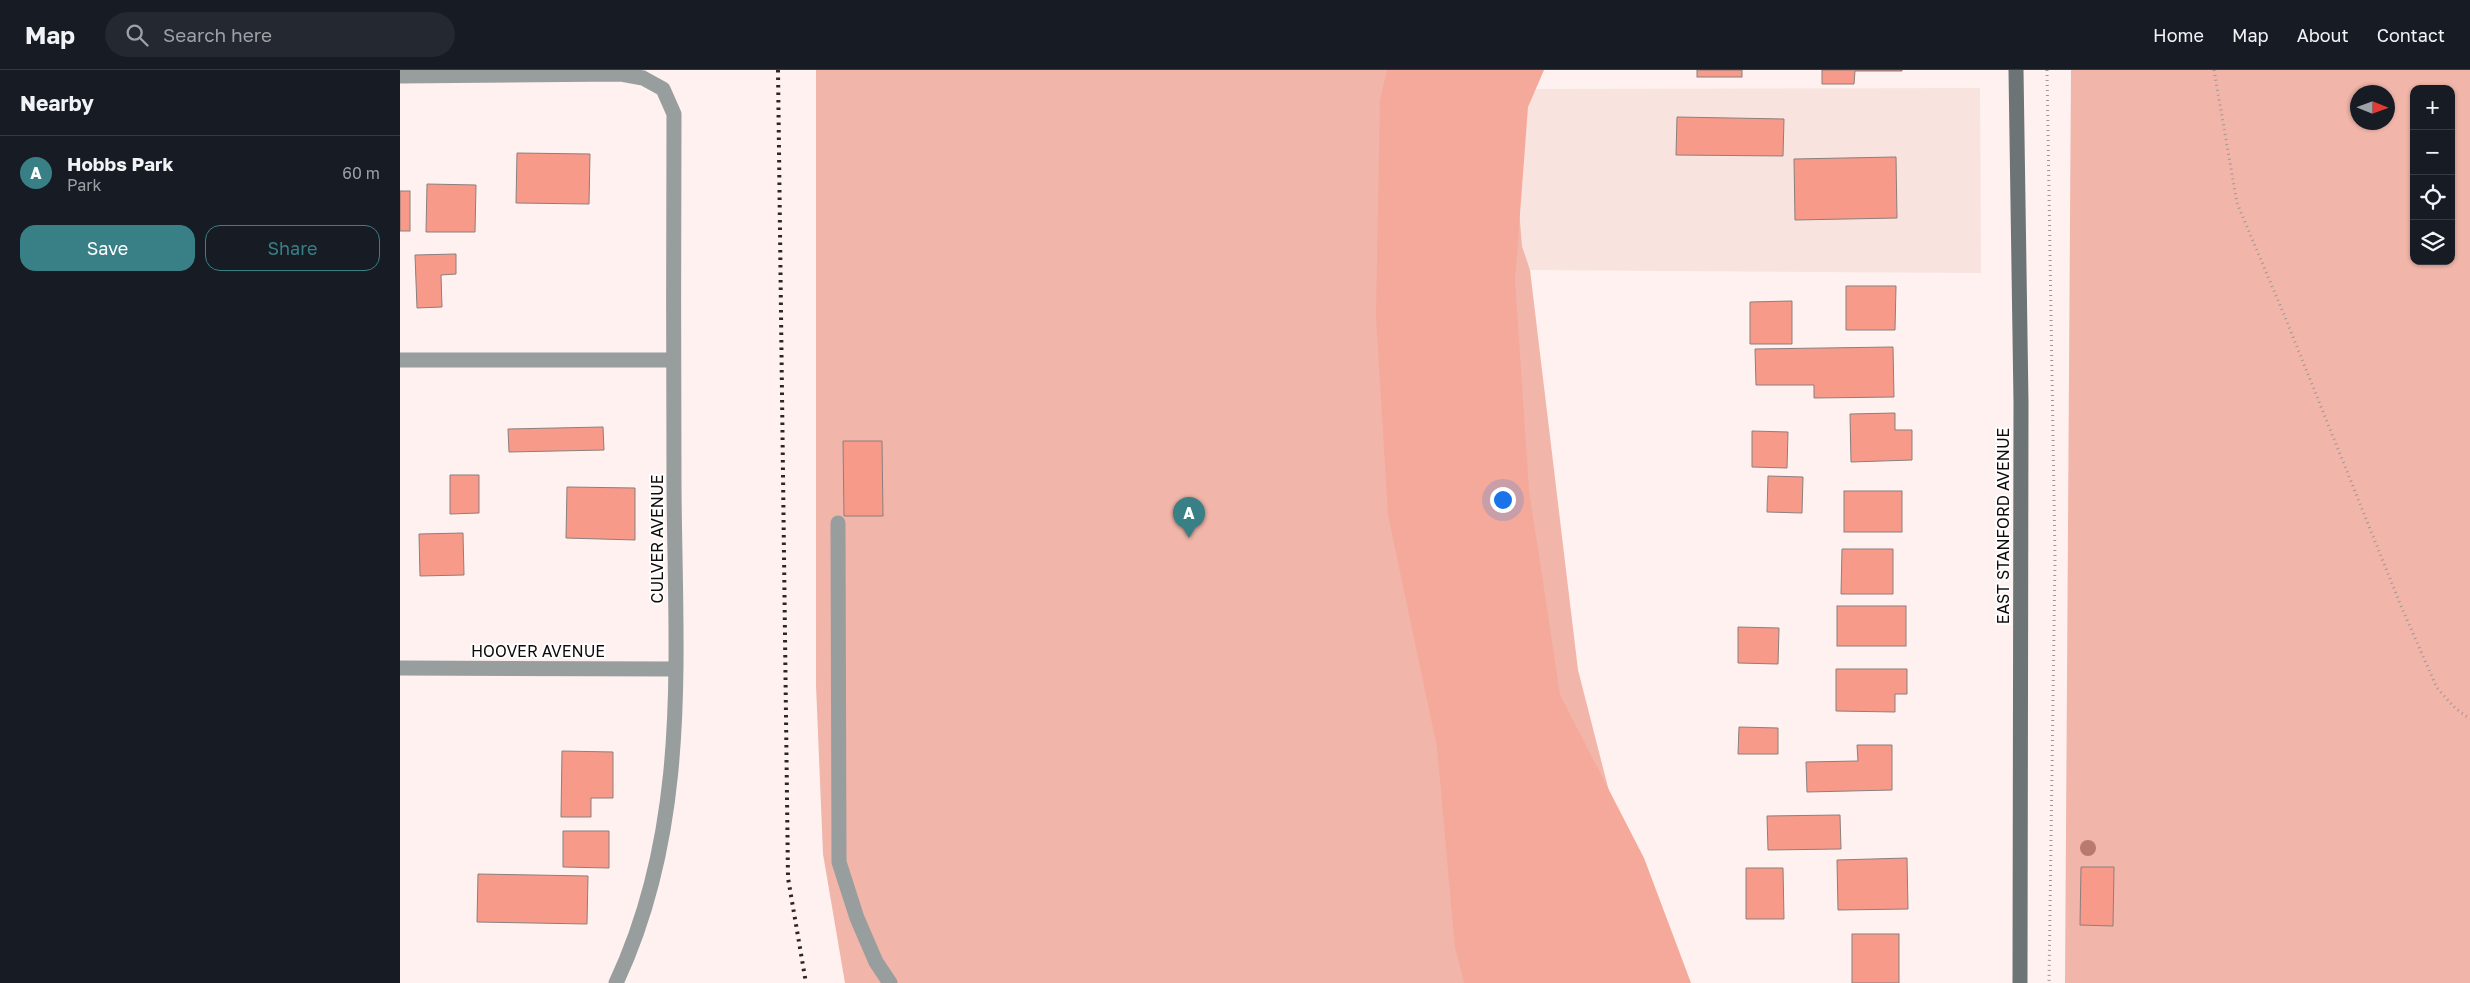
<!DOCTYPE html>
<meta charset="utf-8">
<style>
body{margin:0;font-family:"Golos Text",sans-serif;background:#242831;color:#f1f3f6}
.controls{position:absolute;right:15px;top:15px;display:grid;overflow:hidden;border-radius:10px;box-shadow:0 1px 4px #0004}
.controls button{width:45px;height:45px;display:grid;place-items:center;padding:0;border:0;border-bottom:1px solid #363941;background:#171b24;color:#f1f3f6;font:25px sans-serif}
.compass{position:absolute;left:1950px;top:15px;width:45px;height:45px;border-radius:50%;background:#171b24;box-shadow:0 1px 4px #0004;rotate:91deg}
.you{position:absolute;left:1102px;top:429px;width:18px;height:18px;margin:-12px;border:4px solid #fff;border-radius:50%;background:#1a73e8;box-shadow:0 0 0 8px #1a73e833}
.badge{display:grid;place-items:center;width:32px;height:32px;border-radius:50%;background:#388086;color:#fff;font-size:16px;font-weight:700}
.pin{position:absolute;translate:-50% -41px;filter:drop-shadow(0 1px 2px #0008)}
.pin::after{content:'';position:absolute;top:26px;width:18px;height:15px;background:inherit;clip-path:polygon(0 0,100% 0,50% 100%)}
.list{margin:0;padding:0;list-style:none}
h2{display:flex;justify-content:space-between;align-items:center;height:65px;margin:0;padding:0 20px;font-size:21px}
h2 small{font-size:16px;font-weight:400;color:#9ea1a6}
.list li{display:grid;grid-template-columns:32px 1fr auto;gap:15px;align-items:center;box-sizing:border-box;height:75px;padding:0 20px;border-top:1px solid #363941}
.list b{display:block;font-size:19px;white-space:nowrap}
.list p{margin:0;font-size:16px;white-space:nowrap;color:#9ea1a6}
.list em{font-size:16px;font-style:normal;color:#9ea1a6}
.actions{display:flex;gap:10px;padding:15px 20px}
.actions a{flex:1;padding:11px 0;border:1px solid #388086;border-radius:15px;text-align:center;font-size:18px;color:#388086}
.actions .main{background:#388086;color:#fff}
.icon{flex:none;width:28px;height:28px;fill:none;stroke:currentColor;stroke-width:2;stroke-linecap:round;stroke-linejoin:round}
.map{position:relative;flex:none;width:2070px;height:913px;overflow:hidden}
header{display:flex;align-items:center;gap:30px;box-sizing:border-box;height:70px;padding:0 25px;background:#171b24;border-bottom:1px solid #363941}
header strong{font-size:24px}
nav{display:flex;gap:28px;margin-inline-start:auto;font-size:18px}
.search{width:350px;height:45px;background:#242831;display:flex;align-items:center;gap:12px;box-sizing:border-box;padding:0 18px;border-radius:28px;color:#9ea1a6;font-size:19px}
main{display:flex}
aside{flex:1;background:#171b24}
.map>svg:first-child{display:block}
</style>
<header>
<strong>Map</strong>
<div class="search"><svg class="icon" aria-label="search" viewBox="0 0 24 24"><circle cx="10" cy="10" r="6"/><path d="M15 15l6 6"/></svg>Search here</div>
<nav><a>Home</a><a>Map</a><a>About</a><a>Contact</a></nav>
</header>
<main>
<aside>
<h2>Nearby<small></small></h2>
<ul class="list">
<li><span class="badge">A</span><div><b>Hobbs Park</b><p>Park</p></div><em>60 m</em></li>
</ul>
<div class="actions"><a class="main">Save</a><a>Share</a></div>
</aside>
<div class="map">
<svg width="2070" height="913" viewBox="0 0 2070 913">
<rect width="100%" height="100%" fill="#fef1ef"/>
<!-- built -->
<polygon fill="#f8e3df" points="1580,18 1581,203 1130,200 1122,176 1109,19"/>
<!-- green -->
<g fill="#f1b5a9" fill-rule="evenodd">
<polygon points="416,0 1108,0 1122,176 1130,200 1178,600 1258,913 445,913 423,784 416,615"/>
<path d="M1671 0H2070V913H1665ZM2014 19H2051V191H2014ZM1958 22H1988V52H1958Z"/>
</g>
<!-- forest -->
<polygon fill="#f4a99a" points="987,0 1144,0 1128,37 1115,210 1129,420 1160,625 1244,788 1291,913 1064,913 1055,877 1037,677 988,445 976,246 980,30"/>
<!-- building -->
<g fill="#f79a89" stroke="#8b7f7d">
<rect x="1297" y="0" width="45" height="7"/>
<polygon points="1422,0 1502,0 1502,1 1455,1 1454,14 1422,14"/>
<polygon points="1277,47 1384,49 1383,86 1276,85"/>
<polygon points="117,83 190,84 189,134 116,133"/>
<polygon points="1496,87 1497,148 1395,150 1394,89"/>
<polygon points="27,114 76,115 75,162 26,162"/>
<rect x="0" y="121" width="10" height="40"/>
<polygon points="56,184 56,204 41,205 42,237 17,238 15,185"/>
<polygon points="1446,216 1496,216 1495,260 1446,260"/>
<polygon points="1392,231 1392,274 1350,274 1350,232"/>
<polygon points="1493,277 1494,327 1414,328 1414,315 1356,315 1355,279"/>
<polygon points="1495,343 1495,360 1512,360 1512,390 1451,392 1450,344"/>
<polygon points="203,357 204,380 109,382 108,359"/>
<polygon points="1352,361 1388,362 1387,398 1352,397"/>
<polygon points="443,371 482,371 483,446 444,446"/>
<polygon points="50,405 79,405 79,443 50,444"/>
<polygon points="1368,406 1403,407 1402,443 1367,442"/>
<polygon points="167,417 235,418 235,470 166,468"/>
<rect x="1444" y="421" width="58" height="41"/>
<polygon points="63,463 64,505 20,506 19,464"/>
<polygon points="1442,479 1493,479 1493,524 1441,524"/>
<rect x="1437" y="536" width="69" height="40"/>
<polygon points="1338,557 1379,558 1378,594 1338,593"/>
<polygon points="1436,599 1507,599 1507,624 1495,624 1495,642 1436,641"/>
<polygon points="1339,657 1378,658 1378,684 1338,684"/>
<polygon points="1457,675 1492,675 1492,720 1407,722 1406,692 1458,691"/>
<polygon points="162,681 213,682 213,728 191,728 191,747 161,747"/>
<polygon points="1440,745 1441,779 1368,780 1367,746"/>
<polygon points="163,761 209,761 209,798 163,797"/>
<polygon points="1507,788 1508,839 1438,840 1437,790"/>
<polygon points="1681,797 1714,797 1713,856 1680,855"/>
<polygon points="1346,798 1383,798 1384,849 1346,849"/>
<polygon points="78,804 188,806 187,854 77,852"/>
<rect x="1452" y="864" width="47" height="49"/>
</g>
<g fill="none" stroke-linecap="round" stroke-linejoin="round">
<!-- path -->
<g stroke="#a09795" stroke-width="3" stroke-dasharray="1 4" stroke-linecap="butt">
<polyline points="1647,0 1655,488 1649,913"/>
<polyline points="1814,0 1837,133 1885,247 2001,536 2037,618 2055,638 2070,649"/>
</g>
<!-- lane -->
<g stroke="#989d9e" stroke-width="15">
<polyline points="0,290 273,290"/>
<polyline points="438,453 439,792 457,848 476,892 490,913"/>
</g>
<!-- street -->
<g stroke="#989d9e" stroke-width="15">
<path d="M0 6 221 4 243 8 263 19 274 44C274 168 273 291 274 415 275 586 291 753 216 913"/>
<polyline points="0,598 275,599"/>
</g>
<!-- secondary -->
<polyline stroke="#6c7475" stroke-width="15" points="1616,0 1621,332 1620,913"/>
<!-- rail -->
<polyline stroke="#2b2625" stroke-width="4" stroke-dasharray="2.5 5" stroke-linecap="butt" points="378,0 388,808 406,913"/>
</g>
<!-- trees -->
<circle fill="#ba7970" cx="1688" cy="778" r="8"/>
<g text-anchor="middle" stroke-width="4" stroke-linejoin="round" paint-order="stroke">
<!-- street labels -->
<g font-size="16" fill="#0f0b0b" stroke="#fff">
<text transform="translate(1603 456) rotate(-90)" y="6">EAST STANFORD AVENUE</text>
<text transform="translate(257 469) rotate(-90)" y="6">CULVER AVENUE</text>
<text x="138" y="587">HOOVER AVENUE</text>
</g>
</g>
</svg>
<div class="controls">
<button>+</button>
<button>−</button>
<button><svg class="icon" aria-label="locate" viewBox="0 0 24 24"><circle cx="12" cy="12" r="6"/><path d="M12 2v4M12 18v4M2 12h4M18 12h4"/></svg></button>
<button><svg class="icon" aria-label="layers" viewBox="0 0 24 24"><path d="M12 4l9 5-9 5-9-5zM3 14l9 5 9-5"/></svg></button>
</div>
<svg class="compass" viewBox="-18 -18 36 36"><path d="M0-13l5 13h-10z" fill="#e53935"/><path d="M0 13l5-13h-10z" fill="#9ea1a6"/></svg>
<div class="you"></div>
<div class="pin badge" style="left:789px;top:468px">A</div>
</div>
</main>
